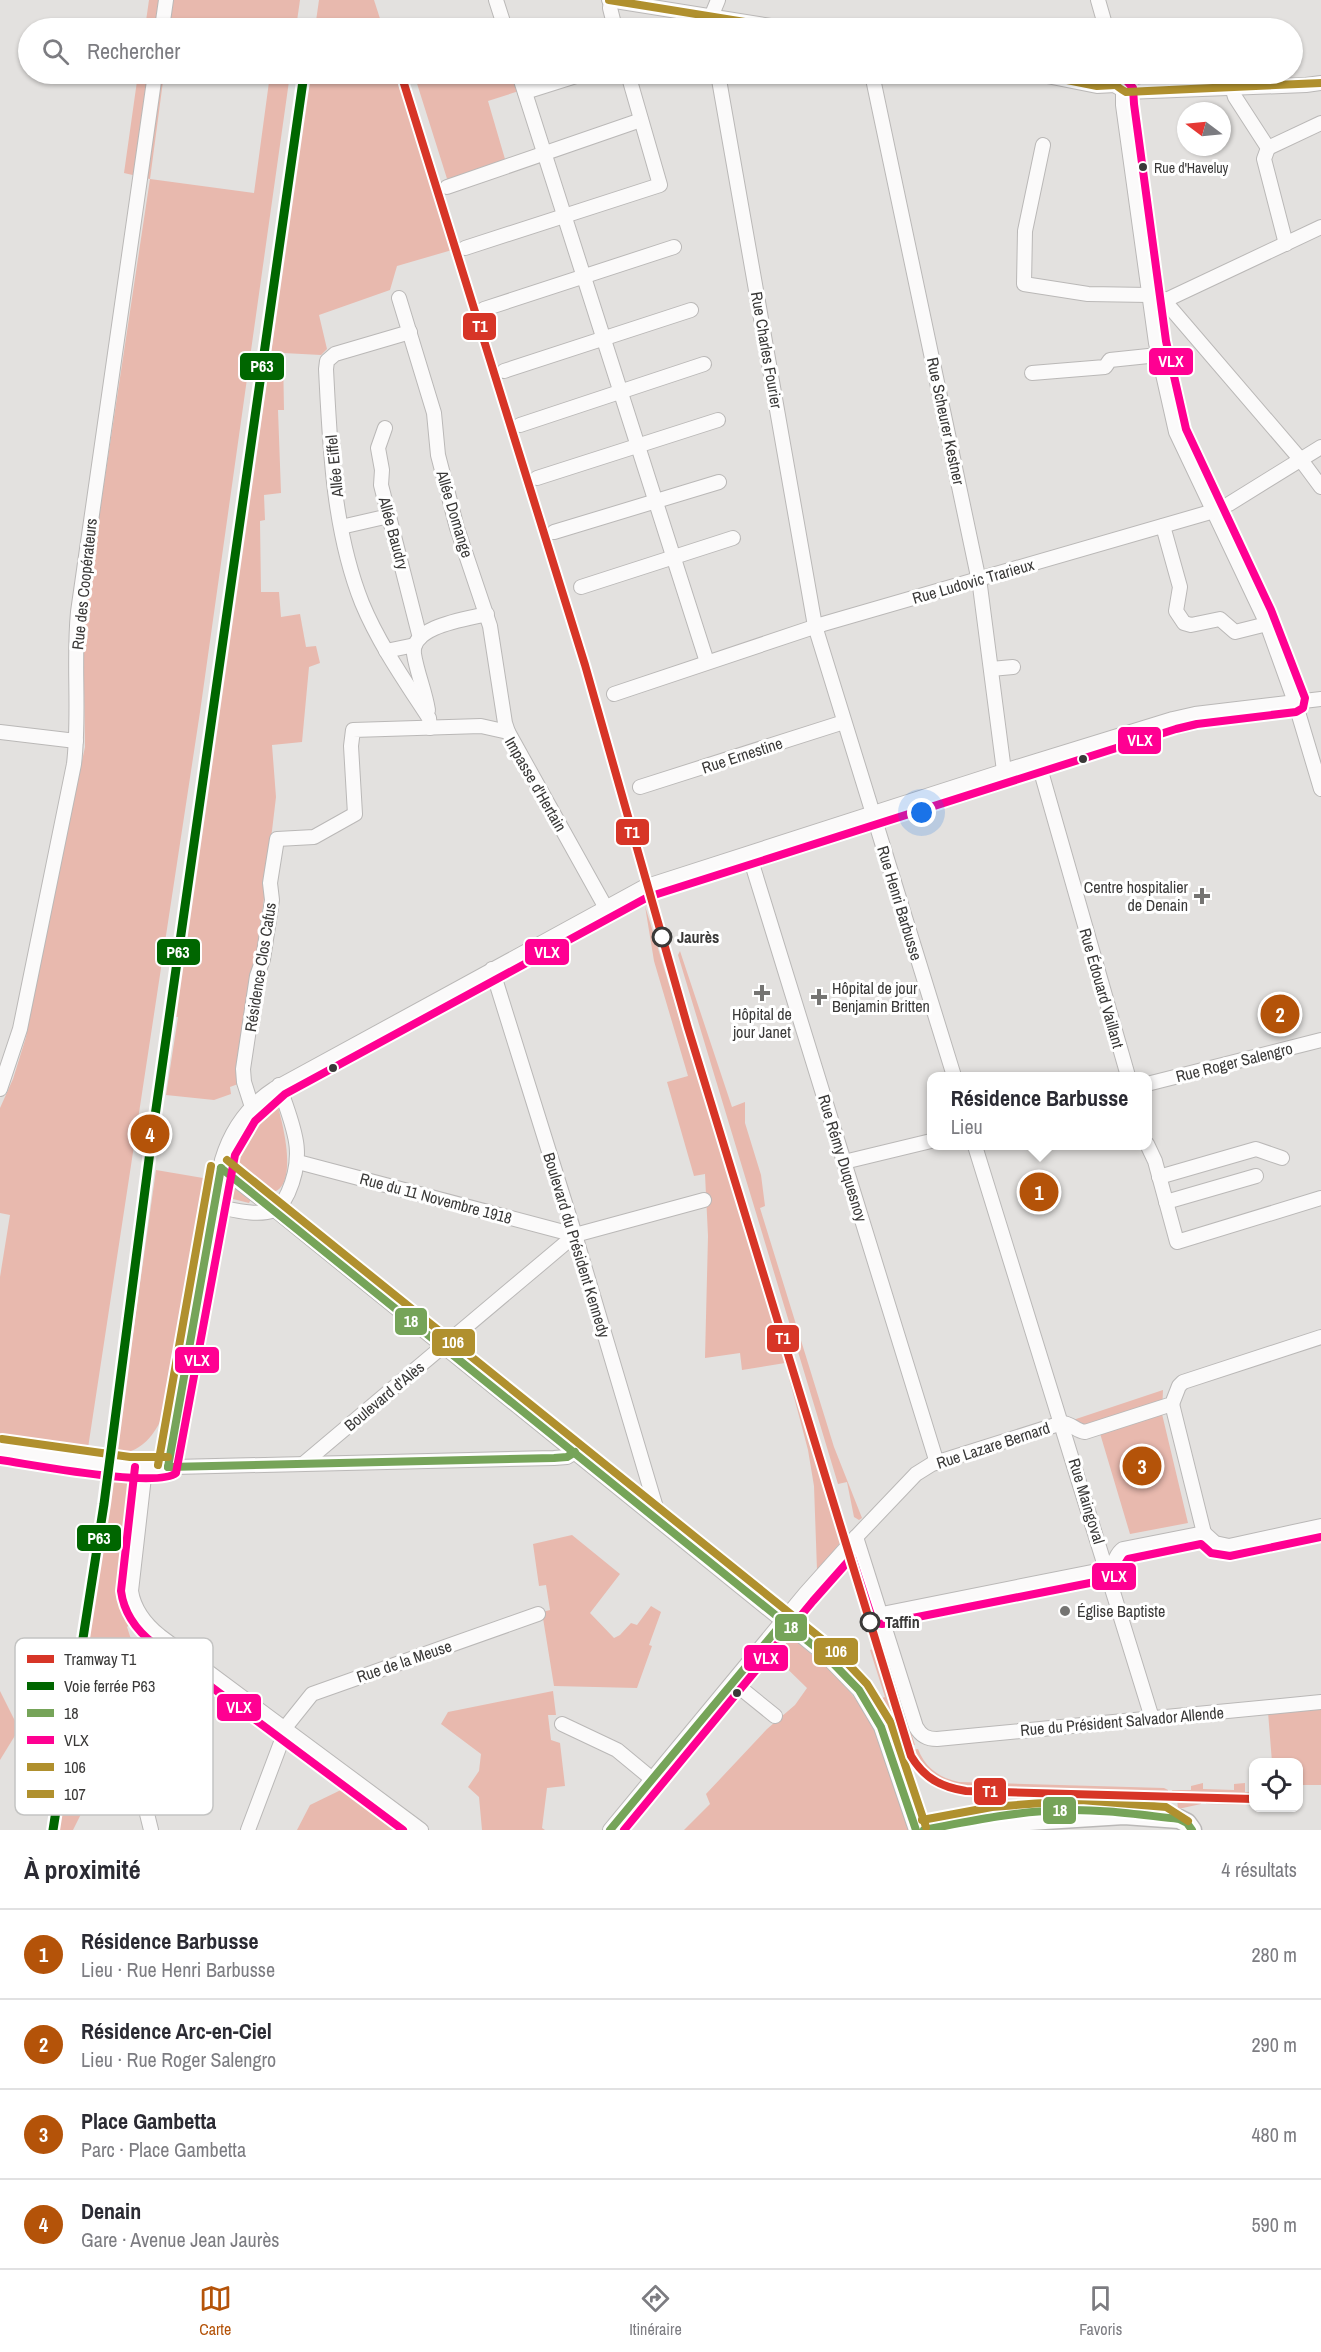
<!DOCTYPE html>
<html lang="fr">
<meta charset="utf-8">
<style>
body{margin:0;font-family:"Archivo Narrow",sans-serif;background:#f7f7f7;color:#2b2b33}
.controls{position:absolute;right:18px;bottom:18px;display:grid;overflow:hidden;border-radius:12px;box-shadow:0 2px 4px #0004}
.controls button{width:54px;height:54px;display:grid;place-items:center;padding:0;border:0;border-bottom:2px solid #e1e1e2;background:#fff;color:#2b2b33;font:30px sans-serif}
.compass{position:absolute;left:1177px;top:102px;width:54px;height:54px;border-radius:50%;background:#fff;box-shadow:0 2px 4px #0004;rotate:286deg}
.you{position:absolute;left:922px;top:813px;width:21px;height:21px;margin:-15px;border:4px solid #fff;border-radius:50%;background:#1a73e8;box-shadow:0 0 0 9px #1a73e833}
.badge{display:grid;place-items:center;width:39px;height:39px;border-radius:50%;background:#b45309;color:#fff;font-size:20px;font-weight:700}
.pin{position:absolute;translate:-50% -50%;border:3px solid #fff;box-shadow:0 2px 6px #0006}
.popup{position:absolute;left:927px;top:1072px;width:225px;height:78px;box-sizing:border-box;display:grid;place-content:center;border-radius:12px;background:#fff;filter:drop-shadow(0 2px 4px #0005);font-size:20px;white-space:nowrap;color:#7c7c81}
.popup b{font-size:22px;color:#2b2b33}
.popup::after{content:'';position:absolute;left:50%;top:100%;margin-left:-12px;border:12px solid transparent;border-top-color:#fff}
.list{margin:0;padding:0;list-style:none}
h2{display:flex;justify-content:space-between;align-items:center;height:78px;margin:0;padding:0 24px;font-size:26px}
h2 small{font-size:20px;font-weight:400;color:#7c7c81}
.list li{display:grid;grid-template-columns:39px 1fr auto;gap:18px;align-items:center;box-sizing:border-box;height:90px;padding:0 24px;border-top:2px solid #e1e1e2}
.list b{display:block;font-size:22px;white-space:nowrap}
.list p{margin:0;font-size:20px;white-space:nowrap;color:#7c7c81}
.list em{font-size:20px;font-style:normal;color:#7c7c81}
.icon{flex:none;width:33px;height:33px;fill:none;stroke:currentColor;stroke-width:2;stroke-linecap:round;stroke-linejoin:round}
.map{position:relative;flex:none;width:1321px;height:1830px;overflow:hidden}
.search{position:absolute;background:#fff;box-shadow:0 2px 4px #0004;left:18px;right:18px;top:18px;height:66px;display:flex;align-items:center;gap:15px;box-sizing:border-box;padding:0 21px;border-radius:33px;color:#7c7c81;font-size:22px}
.sheet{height:438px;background:#fff}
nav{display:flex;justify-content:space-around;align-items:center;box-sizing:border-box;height:84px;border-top:2px solid #e1e1e2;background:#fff;font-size:16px;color:#7c7c81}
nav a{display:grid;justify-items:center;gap:3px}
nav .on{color:#b45309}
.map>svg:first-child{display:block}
</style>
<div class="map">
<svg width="1321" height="1830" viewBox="0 0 1321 1830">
<rect width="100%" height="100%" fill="#e3e1df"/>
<!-- green -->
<g fill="#e8b9ae">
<polygon points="149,0 300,0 296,28 145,28"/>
<polygon points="319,0 374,0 383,28 315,28"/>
<polygon points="138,74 164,74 150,179 254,193 269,82 210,74 290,74 200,712 88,1448 0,1439 0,1277 10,1215 0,1213 0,1108 13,1079 26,1037 46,927 85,747 83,623 150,179 124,173"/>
<polygon points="309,74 397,74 452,250 397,266 390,290 319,315 327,349 321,355 283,353 284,410 278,410 281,493 264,495 265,520 260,521 261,592 279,592 281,617 300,614 306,647 316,646 320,663 309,667 302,742 272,745 276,797 263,906 238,1084 230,1087 231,1094 214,1100 166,1095 178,1017 174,1017 271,353"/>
<polygon points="414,74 516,74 522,90 488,101 507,166 449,185"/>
<polygon points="645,906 772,1320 777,1327 797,1386 841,1542 817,1570 814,1486 808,1450 785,1363 742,1370 740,1353 705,1358 708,1236 705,1174 694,1176 667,1082 688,1076 654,961"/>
<polygon points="680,951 732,1107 745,1102 745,1123 761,1175 765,1206 760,1208 834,1447 862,1518 859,1520 854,1517 847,1482 838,1484 678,955"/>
<path d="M266 1102 278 1107C283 1125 300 1191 269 1193L237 1168 229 1157C238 1136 248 1117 266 1102Z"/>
<path d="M156 1170 209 1179 167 1403C160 1428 145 1453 116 1454Z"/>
<polygon points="227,1182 251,1199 249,1203 225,1197"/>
<polygon points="1163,1390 1162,1414 1188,1523 1130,1534 1099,1430 1079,1427 1073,1420"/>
<polygon points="113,1472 133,1479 137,1484 125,1588 134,1620 127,1627 146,1685 106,1696 92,1792 73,1830 58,1830"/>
<polygon points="572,1535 620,1574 590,1613 614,1638 620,1635 631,1623 637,1625 651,1606 661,1612 649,1645 652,1646 637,1688 554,1686 542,1612 550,1610 546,1585 539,1586 533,1544"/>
<path d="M791 1637C821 1662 855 1690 872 1725 887 1759 895 1796 909 1830H684L710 1804 706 1794 767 1729 795 1705 807 1688 769 1651 782 1638Z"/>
<polygon points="883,1646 915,1745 898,1748 890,1726 876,1700 885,1697 870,1650"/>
<polygon points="0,1691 19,1729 0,1760"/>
<polygon points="553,1691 556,1715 548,1715 551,1740 560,1743 565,1786 547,1788 542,1828 545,1830 482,1830 479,1797 468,1787 479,1771 481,1754 441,1724 448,1712"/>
<polygon points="1321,1706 1321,1785 1299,1785 1298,1762 1272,1762 1268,1712"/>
<path d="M918 1749C925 1768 940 1778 959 1782L1164 1788 1168 1790V1799H1151V1804H1137V1798L980 1796 954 1793 938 1789 924 1780 914 1769 905 1751Z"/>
<polygon points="1203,1783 1203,1789 1234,1790 1234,1784 1245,1783 1245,1792 1249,1792 1248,1805 1206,1804 1206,1800 1201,1800 1201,1804 1178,1809 1177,1799 1171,1799 1172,1790 1191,1790 1191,1786"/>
<polygon points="347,1787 403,1830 297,1830 310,1805"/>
</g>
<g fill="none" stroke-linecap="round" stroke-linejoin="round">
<defs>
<g id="minor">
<polyline points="496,0 505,28"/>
<polyline points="609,0 783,28"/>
<polyline points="611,0 610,8 615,28"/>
<polyline points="1098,0 1106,28"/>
<polyline points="162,28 166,0"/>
<polyline points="711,28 711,17 718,0"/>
<polyline points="519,74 707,662"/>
<polyline points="718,74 815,626 954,1076"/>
<polyline points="872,74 980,586 1004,771"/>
<polyline points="1037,74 1097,86 1115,85"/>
<polyline points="1115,74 1116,86 1126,92 1306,85 1321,83"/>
<polyline points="1138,76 1160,86"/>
<polyline points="1232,87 1235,97 1268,148 1321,123"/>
<polyline points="1123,91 1123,105 1156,343 1176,432 1267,624 1295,702 1321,789"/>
<polyline points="525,92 582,74"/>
<polyline points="1043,145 1025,231 1024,284 1088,294 1149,295 1162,298 1301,460 1321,487"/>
<polyline points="1268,148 1264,159 1286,244"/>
<polyline points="447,187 641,120"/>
<polyline points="465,248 660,185 628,74"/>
<polyline points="399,298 434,413 438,455 457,528 490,626 505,723 508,732"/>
<polyline points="1166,300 1321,227"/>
<polyline points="484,309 674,247"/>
<path d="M410 332 335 354 327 361 326 369C330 447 333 530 362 603 379 644 405 681 429 718L430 728"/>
<polyline points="504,371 691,310"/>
<polyline points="1032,373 1105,367 1110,360 1158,355"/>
<polyline points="520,425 704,364"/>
<polyline points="385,428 378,448 382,470 381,485 420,638"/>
<polyline points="537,478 718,420"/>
<polyline points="1163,526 1180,587 1176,611 1184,623 1191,625 1220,619 1235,632 1267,624"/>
<polyline points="341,527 389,516"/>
<polyline points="554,532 719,482"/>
<polyline points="581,587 733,538"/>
<polyline points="386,651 415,645"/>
<polyline points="991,669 1013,667"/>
<polyline points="614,694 823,624 1214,511 1229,504 1321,447"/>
<path d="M428 710C425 691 417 673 414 654 410 626 467 619 487 614"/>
<polyline points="0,732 76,741"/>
<polyline points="1038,761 1128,1076"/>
<polyline points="640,787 844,722"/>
<polyline points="749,854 937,1463"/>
<polyline points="492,969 575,1235 660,1521"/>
<polyline points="1147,1084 1321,1040"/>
<path d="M0 1089 20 1029 74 764C80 714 73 663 78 612L155 74"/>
<polyline points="252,1107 244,1082 243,1069 257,976 263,959 272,900 270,883 277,839 314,837 355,814 351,746 353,730 481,726 508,732 606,908"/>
<polyline points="1147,1144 1155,1161 1177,1242 1321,1198"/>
<polyline points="975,1146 1152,1718"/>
<polyline points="298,1162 575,1235"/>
<polyline points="844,1162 931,1141"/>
<polyline points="221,1168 275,1210 825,1655 859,1690 881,1727 916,1830"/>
<polyline points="1159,1177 1256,1149 1282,1158"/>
<polyline points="1166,1202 1256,1176"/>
<path d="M213 1206C231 1209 257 1217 274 1210 282 1207 284 1200 288 1193 307 1150 292 1126 279 1085"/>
<polyline points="1172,1404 1204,1533"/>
<polyline points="0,1449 134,1468 554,1458 567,1457 575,1452"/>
<polyline points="303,1464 575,1235 704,1200"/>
<path d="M168 1467 222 1160C231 1130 248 1106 274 1089L644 887 1004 771 1173 719 1195 714 1321 699"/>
<path d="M145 1468 131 1591C134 1610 145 1624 160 1636L421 1830"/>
<path d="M856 1537 916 1727C921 1736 927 1739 937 1739L1321 1702"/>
<path d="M882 1614 1107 1569C1116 1564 1115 1554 1123 1549L1204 1533 1215 1543 1229 1546 1321 1526"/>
<polyline points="733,1682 775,1716"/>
<polyline points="562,1724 617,1750 652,1779"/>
<polyline points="135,1733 132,1753 151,1830"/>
<polyline points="248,1830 288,1724 312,1694 538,1614"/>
<path d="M610 1830 805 1594 856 1537 916 1474 932 1464 1062 1423C1071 1423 1076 1431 1085 1432L1172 1404 1179 1386 1183 1382 1321 1337"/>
</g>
<g id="major">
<polyline points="924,1830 973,1820"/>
<polyline points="963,1830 1029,1821 1124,1815 1179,1819 1187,1823 1192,1830"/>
</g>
</defs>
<!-- minor casing -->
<use href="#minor" stroke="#bab8b7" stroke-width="16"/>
<!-- major casing -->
<use href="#major" stroke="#bab8b7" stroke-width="21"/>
<!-- minor -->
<use href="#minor" stroke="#fbfafa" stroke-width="14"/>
<!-- major -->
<use href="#major" stroke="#fbfafa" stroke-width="18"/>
<!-- tram -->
<polyline stroke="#d2d2d1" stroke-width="1.5" points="884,1656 891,1693"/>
<defs>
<g id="bus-1">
<polyline points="221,1168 825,1655 859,1690 881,1727 916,1830"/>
<polyline points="168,1467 554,1458 567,1457 575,1452"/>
<polyline points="168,1467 221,1168"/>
<polyline points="610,1830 784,1621"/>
<path d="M924 1830C970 1821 1018 1811 1065 1810 1103 1809 1141 1815 1179 1819L1187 1823 1192 1830"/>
</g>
<g id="bus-2">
<path d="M0 1460C30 1464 157 1489 176 1473L235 1155 255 1121 285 1094 648 897 1176 729 1197 724 1296 712 1303 708 1305 698 1271 610 1186 429 1166 341 1134 104 1133 88 1126 80V74"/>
<path d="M135 1467 121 1591C124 1614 136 1630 154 1644L403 1830"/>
<polyline points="624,1830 813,1601 852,1557 872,1618 876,1623 882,1624 1110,1579 1120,1572 1128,1559 1201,1544 1211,1553 1230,1556 1321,1537"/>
</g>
<g id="bus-3">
<polyline points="227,1160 833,1648 867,1684 891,1723 926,1827"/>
<polyline points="2,1439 130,1457 168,1457"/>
<polyline points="158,1465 211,1166"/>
<polyline points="922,1820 992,1807 1081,1800 1166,1807 1188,1821"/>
</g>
<g id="bus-4">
<polyline points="609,0 783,28"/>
<polyline points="1037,74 1097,86 1115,85"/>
<path d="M1116 74C1113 85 1117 87 1126 92L1321 83"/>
</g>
</defs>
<!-- bus-1 casing -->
<use href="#bus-1" stroke="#fff" stroke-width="12"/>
<!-- bus-2 casing -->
<use href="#bus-2" stroke="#fff" stroke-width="12"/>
<!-- bus-3 casing -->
<use href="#bus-3" stroke="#fff" stroke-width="12"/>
<!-- bus-4 casing -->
<use href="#bus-4" stroke="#fff" stroke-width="12"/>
<!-- bus-1 -->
<use href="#bus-1" stroke="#76a459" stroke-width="8"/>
<!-- bus-2 -->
<use href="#bus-2" stroke="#ff0092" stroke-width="8"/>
<!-- bus-3 -->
<use href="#bus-3" stroke="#b0902e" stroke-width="8"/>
<!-- bus-4 -->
<use href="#bus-4" stroke="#b0902e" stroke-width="8"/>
<defs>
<polyline id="rail-1" points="53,1830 104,1504 151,1144 304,74"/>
</defs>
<!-- rail-1 casing -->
<use href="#rail-1" stroke="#fff" stroke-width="14"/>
<!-- rail-1 -->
<use href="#rail-1" stroke="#060" stroke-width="9"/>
<defs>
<path id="tram-1" d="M401 74 585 665 688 1028 911 1756C924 1778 941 1787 966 1791L1254 1799"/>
</defs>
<!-- tram-1 casing -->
<use href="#tram-1" stroke="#fff" stroke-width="12"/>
<!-- tram-1 -->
<use href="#tram-1" stroke="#d73527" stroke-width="8"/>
</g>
<!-- markers -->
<g fill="#3a3938" stroke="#fff" stroke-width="2">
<circle cx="1143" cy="167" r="5"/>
<circle cx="1083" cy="759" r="5"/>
<circle cx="333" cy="1068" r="5"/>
<circle cx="737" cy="1693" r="5"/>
</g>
<g fill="#757472" stroke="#fff" stroke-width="2">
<path d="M1199 887h6v6h6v6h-6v6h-6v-6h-6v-6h6z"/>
<path d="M759 984h6v6h6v6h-6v6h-6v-6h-6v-6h6z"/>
<path d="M816 988h6v6h6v6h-6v6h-6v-6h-6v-6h6z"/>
<circle cx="1065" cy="1611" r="6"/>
</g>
<g fill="#fff" stroke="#3a3938" stroke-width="3">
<circle cx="662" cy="937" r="9"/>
<circle cx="870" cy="1622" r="9"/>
</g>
<g text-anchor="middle" stroke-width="6" stroke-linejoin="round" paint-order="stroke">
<!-- bus labels -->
<g font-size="14" fill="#3a3938" stroke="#fff" text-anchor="start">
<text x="1154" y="173">Rue d'Haveluy</text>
</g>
<!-- street labels -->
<g font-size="16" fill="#3a3938" stroke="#fff">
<text transform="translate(767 350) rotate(80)" y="6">Rue Charles Fourier</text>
<text transform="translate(946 421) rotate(78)" y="6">Rue Scheurer Kestner</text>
<text transform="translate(334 466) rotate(-96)" y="6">Allée Eiffel</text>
<text transform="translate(455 514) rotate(73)" y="6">Allée Domange</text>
<text transform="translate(394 533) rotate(75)" y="6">Allée Baudry</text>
<text transform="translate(973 581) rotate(-16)" y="6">Rue Ludovic Trarieux</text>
<text transform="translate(84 584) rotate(-84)" y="6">Rue des Coopérateurs</text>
<text transform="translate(742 755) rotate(-18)" y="6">Rue Ernestine</text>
<text transform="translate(536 784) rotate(60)" y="6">Impasse d'Hertain</text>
<text transform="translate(900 903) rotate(73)" y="6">Rue Henri Barbusse</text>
<text transform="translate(260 967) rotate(-81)" y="6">Résidence Clos Cafus</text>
<text transform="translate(1102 988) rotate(74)" y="6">Rue Édouard Vaillant</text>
<text transform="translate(1234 1062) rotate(-14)" y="6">Rue Roger Salengro</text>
<text transform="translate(843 1158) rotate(73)" y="6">Rue Rémy Duquesnoy</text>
<text transform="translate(436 1198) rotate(15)" y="6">Rue du 11 Novembre 1918</text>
<text transform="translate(577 1245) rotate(73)" y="6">Boulevard du Président Kennedy</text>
<text transform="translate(384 1396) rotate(-40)" y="6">Boulevard d'Alès</text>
<text transform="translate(993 1445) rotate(-18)" y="6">Rue Lazare Bernard</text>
<text transform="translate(1087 1501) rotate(73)" y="6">Rue Maingoval</text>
<text transform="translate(404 1661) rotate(-19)" y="6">Rue de la Meuse</text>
<text transform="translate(1122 1721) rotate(-5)" y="6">Rue du Président Salvador Allende</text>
</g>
<!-- poi labels -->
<g font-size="16" fill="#3a3938" stroke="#fff" text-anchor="start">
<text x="1188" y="893" text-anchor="end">Centre hospitalier<tspan x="1188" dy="18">de Denain</tspan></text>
<text x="832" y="994">Hôpital de jour<tspan x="832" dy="18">Benjamin Britten</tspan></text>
<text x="762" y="1020" text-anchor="middle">Hôpital de<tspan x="762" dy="18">jour Janet</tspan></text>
<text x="1077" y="1617">Église Baptiste</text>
</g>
<!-- stop labels -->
<g font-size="16" font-weight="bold" fill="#3a3938" stroke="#fff" text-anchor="start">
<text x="677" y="943">Jaurès</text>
<text x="885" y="1628">Taffin</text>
</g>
</g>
<!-- legend -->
<rect x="15" y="1638" width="198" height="177" rx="9" fill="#fff" stroke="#c4c4c3" stroke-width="1.5"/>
<rect x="27" y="1655" width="27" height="8" fill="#d73527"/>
<rect x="27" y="1682" width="27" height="8" fill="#060"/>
<rect x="27" y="1709" width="27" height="8" fill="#76a459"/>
<rect x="27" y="1736" width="27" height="8" fill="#ff0092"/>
<rect x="27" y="1763" width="27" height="8" fill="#b0902e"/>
<rect x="27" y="1790" width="27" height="8" fill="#b0902e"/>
<g font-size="16" fill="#3a3938">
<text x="64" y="1665">Tramway T1</text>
<text x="64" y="1692">Voie ferrée P63</text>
<text x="64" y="1719">18</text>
<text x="64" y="1746">VLX</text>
<text x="64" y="1773">106</text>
<text x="64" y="1800">107</text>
</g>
<g stroke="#fff" stroke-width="2">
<rect x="462" y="312" width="35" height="29" rx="6" fill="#d73527"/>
<rect x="1148" y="347" width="46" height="29" rx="6" fill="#ff0092"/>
<rect x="239" y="352" width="46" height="29" rx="6" fill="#060"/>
<rect x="1117" y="726" width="45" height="29" rx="6" fill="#ff0092"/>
<rect x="615" y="818" width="35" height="28" rx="6" fill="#d73527"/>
<rect x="524" y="938" width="46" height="28" rx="6" fill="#ff0092"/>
<rect x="156" y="938" width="45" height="28" rx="6" fill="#060"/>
<rect x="394" y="1307" width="34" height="29" rx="6" fill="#76a459"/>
<rect x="766" y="1324" width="34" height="29" rx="6" fill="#d73527"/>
<rect x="431" y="1328" width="45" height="29" rx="6" fill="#b0902e"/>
<rect x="174" y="1346" width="46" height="28" rx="6" fill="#ff0092"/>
<rect x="76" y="1524" width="46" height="28" rx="6" fill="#060"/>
<rect x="1091" y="1562" width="46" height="29" rx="6" fill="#ff0092"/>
<rect x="774" y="1613" width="34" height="29" rx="6" fill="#76a459"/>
<rect x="813" y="1637" width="46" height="29" rx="6" fill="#b0902e"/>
<rect x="743" y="1644" width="46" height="28" rx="6" fill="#ff0092"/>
<rect x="216" y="1693" width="46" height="29" rx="6" fill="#ff0092"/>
<rect x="973" y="1777" width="34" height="29" rx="6" fill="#d73527"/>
<rect x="1042" y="1796" width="35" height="29" rx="6" fill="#76a459"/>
</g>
<g font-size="16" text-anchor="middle" font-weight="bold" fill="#fff">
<text x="480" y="332">T1</text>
<text x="1171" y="367">VLX</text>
<text x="262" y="372">P63</text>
<text x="1140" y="746">VLX</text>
<text x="632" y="838">T1</text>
<text x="547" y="958">VLX</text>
<text x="178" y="958">P63</text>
<text x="411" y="1327">18</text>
<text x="783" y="1344">T1</text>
<text x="453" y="1348">106</text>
<text x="197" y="1366">VLX</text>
<text x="99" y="1544">P63</text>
<text x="1114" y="1582">VLX</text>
<text x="791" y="1633">18</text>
<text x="836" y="1657">106</text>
<text x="766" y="1664">VLX</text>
<text x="239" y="1713">VLX</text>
<text x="990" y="1797">T1</text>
<text x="1060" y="1816">18</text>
</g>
</svg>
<div class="controls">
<button><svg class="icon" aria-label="locate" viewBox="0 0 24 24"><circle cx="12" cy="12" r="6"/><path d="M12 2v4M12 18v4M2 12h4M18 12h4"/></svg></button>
</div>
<svg class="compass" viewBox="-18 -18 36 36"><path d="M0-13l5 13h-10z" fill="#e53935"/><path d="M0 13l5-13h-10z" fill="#7c7c81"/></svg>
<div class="you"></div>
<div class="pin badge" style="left:1039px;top:1192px">1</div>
<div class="popup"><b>Résidence Barbusse</b>Lieu</div>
<div class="pin badge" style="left:1280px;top:1014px">2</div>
<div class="pin badge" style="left:1142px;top:1466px">3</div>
<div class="pin badge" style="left:150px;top:1134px">4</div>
<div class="search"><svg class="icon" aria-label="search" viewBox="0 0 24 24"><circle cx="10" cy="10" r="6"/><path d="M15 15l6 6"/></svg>Rechercher</div>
</div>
<section class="sheet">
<h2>À proximité<small>4 résultats</small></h2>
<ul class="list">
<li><span class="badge">1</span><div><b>Résidence Barbusse</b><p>Lieu · Rue Henri Barbusse</p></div><em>280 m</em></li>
<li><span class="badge">2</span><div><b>Résidence Arc-en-Ciel</b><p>Lieu · Rue Roger Salengro</p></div><em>290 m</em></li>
<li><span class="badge">3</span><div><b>Place Gambetta</b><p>Parc · Place Gambetta</p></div><em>480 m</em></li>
<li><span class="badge">4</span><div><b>Denain</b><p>Gare · Avenue Jean Jaurès</p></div><em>590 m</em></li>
</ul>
</section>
<nav>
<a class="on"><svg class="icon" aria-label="map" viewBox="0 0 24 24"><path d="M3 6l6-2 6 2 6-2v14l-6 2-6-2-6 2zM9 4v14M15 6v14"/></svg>Carte</a>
<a><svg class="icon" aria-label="directions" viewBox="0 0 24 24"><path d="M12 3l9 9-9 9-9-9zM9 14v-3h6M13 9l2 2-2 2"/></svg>Itinéraire</a>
<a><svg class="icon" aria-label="saved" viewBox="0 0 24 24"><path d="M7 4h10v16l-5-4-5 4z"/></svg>Favoris</a>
</nav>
